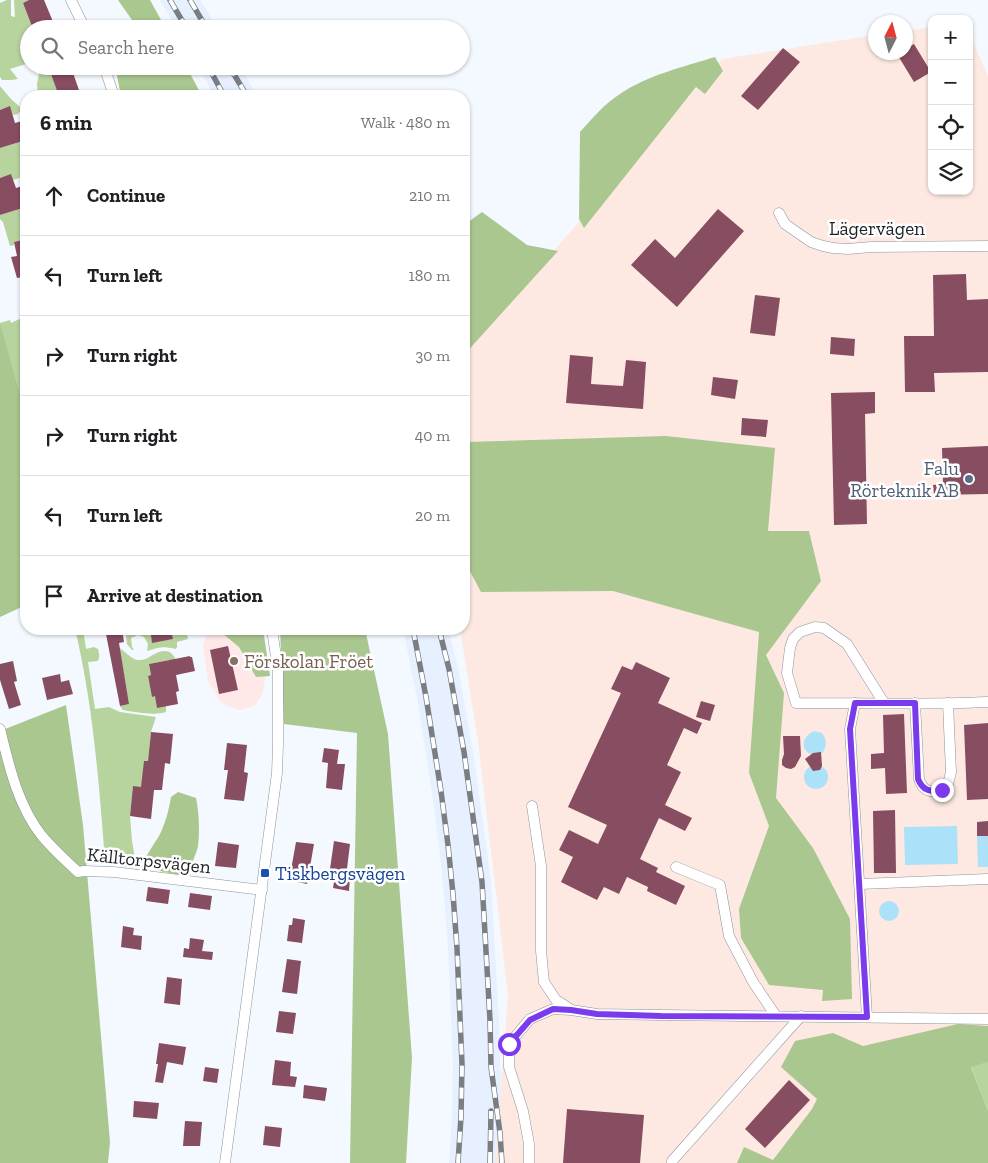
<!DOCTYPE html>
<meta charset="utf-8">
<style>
body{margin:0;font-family:"Zilla Slab",serif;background:#f6f6f6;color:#202124}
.controls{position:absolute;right:15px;top:15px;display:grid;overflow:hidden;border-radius:10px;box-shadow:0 1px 4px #0004}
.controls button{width:45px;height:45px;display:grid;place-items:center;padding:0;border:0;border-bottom:1px solid #e0e0e0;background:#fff;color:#202124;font:25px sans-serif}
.compass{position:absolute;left:868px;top:15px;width:45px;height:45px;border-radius:50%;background:#fff;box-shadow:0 1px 4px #0004;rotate:6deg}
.stop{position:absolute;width:15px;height:15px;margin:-11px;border:4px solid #7c3aed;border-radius:50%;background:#fff}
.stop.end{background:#7c3aed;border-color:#fff;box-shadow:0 1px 5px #0008}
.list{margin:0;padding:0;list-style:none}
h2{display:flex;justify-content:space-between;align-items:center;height:65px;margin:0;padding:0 20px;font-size:21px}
h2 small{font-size:16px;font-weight:400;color:#757577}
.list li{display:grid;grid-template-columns:32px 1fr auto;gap:15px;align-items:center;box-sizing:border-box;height:80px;padding:0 20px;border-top:1px solid #e0e0e0}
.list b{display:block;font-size:19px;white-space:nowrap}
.list em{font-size:16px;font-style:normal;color:#757577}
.icon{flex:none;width:28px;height:28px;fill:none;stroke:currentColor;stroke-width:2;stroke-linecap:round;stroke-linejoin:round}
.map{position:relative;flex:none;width:988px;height:1163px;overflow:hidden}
.search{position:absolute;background:#fff;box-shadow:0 1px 4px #0004;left:20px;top:20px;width:450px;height:55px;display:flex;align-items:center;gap:12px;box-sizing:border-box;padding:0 18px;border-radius:28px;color:#757577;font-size:19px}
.panel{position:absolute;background:#fff;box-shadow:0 1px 4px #0004;left:20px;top:90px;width:450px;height:545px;border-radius:20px}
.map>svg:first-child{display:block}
</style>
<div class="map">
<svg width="988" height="1163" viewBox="0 0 988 1163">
<rect width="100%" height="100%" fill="#f4f8ff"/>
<!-- built -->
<g fill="#e6f0fe">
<polygon points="160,0 200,0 218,29 177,29"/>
<polygon points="198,66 240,66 257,96 214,96"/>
<polygon points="403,629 448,629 458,667 473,751 491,881 499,1020 500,1066 509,1132 511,1163 449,1163 452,1116 453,1064 448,948 444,895 439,846 432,792 417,698"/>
</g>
<!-- industrial -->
<polygon fill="#fde9e2" points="932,27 932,191 969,191 969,33 988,76 988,1163 495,1163 508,995 478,741 460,629 464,629 464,353 722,59 875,35 876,52 906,52 906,31"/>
<!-- education -->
<polygon fill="#fee8e8" points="209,629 258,629 265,679 263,693 255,706 240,710 227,706 220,701 208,681 203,646 205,639"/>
<!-- green -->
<g fill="#b7d39e">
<polygon points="7,0 11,0 11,16 15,17 14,0 29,0 23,3 33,29 29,29 29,63 10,69 18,79 11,80 2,80 0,77 0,3"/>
<polygon points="53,66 63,66 64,70 52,74 59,96 38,96 37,84 40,69"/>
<polygon points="0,86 11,99 20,107 20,111 18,114 13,115 10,107 0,110"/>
<polygon points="26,140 26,162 23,162 26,176 13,180 11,175 0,178 0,148"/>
<polygon points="26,207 26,239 14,242 14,245 10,246 3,222 0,219 0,215"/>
<polygon points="26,316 26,415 0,323 10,320 11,323"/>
<path d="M75 629H83L86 649 94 647 98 649C99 653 100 656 98 661L88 662 95 709 109 707 120 712 156 717 151 732 148 761 141 787H133L130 816 132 841 135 859 133 867 117 866 105 861C99 783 93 704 75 629Z"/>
<path d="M125 629H146L147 631H150L152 642 173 639 171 629H186L188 639 177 642V647L176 649C162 646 160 647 147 651L148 644 144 637 138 635 131 638 132 647 134 650H132L127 644Z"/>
<path d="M117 647C125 650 129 658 137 660 148 661 150 655 159 652 175 647 177 663 180 674L176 675 169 660 149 664 151 675 148 676 152 696H155L166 706V712C155 716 134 712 123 710L120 706 129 704 121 658Z"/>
<polygon points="988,1062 988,1111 971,1066"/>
</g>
<!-- forest -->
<g fill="#aac790">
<polygon points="118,0 150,0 166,29 124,29 132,20"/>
<path d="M715 57 723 71 705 94 696 87 584 228 579 219 580 132C593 118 604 104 620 94 648 75 683 67 715 57Z"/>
<polygon points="115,66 186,66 202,96 121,96"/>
<polygon points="482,212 527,245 558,251 464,355 464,225"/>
<polygon points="0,322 26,415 26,605 0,617"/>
<polygon points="666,436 775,448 768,531 809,531 821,581 766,655 784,693 776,798 813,848 850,919 852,999 822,1001 823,990 769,985 741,938 739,909 769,826 749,773 759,632 613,591 481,592 464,560 464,442"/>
<polygon points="217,629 263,629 270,676 256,677 239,647"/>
<polygon points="280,629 365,629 388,734 412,1058 406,1163 350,1163 357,733 284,724"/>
<polygon points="66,705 83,825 110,1142 108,1163 0,1163 0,731"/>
<path d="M178 792 196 798C199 811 200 833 198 846 196 856 190 866 186 876H182L156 870 148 867 145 860C149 850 156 842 161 832 166 821 169 809 171 797Z"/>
<polygon points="958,1024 988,1026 988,1062 971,1067 988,1111 988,1163 737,1163 744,1147 773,1160 812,1109 817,1099 781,1067 795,1041 833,1033 863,1046"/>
</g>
<!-- water -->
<g fill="#abe2fa">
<path d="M814 731 822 733C825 737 827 742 825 748 818 767 788 745 814 731Z"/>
<circle cx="816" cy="777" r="12"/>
<polygon points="957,826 958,864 905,865 904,827"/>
<polygon points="977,836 988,836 988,867 978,867"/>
<circle cx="889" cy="911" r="10"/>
</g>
<!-- building -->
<g fill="#874d60">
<polygon points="29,0 44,0 56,29 33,29 23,3"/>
<polygon points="914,44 931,72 914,82 897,54 899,52 906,52 906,49"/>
<polygon points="783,48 800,62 758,110 741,96"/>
<polygon points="71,67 81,96 59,96 51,74"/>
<polygon points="10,106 15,123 26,120 26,140 0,148 0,110"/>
<polygon points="11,174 16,188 26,185 26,207 0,215 0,178"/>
<polygon points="718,209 744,231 677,307 631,265 655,239 675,258"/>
<polygon points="26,239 26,278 23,278 23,277 17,278 11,257 17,256 14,242"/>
<polygon points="966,274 967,300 988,299 988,372 934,373 935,392 905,392 904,336 934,336 933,275"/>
<polygon points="755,295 780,298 775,336 750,333"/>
<polygon points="831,337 855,339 854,356 830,354"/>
<polygon points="570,355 593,357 591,384 623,386 626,360 646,362 643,409 566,403"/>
<polygon points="713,377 738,380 735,399 711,395"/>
<polygon points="875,392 875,413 865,414 867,524 834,525 831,393"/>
<polygon points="742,418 768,420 766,437 741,435"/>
<polygon points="988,446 988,494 934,495 933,485 943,484 942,448"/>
<polygon points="105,629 122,629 124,642 119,643 129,704 120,706"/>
<polygon points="150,629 171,629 173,639 152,643"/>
<polygon points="228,646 238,690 219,694 210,650"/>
<polygon points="190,656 190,657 192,657 195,671 176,675 179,691 176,692 178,704 157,708 155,696 152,697 148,676 151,675 149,664"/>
<polygon points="13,661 17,681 14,682 21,705 9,709 0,680 0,664"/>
<polygon points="636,662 670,678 658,703 702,723 697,734 684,728 667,765 681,772 665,805 692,818 685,831 659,818 640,859 658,868 656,872 685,886 676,905 647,891 648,887 627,877 619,894 604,887 597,900 561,882 573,857 559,850 569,830 598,844 607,825 568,807 621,693 611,689 622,666 632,670"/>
<polygon points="60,674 61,682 69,680 73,694 47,700 42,678"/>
<polygon points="701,701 715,705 710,721 696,717"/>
<polygon points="904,714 907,793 886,794 885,768 871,769 871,754 884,753 883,715"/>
<polygon points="988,723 988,799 967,800 964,725"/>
<polygon points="151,732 173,734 170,764 165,763 162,790 154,790 151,819 130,816 133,786 141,787 144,761 148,761"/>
<polygon points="783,736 800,736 801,756 795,767 791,769 786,768 782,765 782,760 784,754"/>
<polygon points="227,743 247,745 244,772 248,773 244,801 224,799 228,770 224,770"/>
<polygon points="324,748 339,750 337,764 345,764 342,790 326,788 328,763 322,762"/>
<polygon points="821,752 822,766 820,770 813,771 805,759 813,753"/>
<polygon points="895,810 896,873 874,873 873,811"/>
<polygon points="988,821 988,836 977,836 977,822"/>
<polygon points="334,841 350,844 346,877 350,878 349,891 333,888 336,870 330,869"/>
<polygon points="218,842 239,845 236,868 215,866"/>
<polygon points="296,842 314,844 307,884 293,881 295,870 291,870"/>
<polygon points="148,887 170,890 168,904 146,901"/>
<polygon points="190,893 212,896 210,910 188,907"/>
<polygon points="293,918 305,920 302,943 287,941 289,925 292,925"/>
<polygon points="123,926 134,928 133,935 142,936 141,950 121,947"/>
<polygon points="190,938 204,940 202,951 213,952 212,960 183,957 184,948 189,949"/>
<polygon points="287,959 301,961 297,994 282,992"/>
<polygon points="167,977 182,979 180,1005 164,1003"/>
<polygon points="279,1011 296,1013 293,1034 276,1032"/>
<polygon points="159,1043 186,1047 183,1065 167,1062 163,1083 155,1082 158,1064 156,1064"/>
<polygon points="275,1060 291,1062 290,1076 297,1077 295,1087 272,1085"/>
<polygon points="205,1067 219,1069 217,1083 203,1081"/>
<polygon points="789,1080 810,1100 765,1148 745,1129"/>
<polygon points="304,1085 327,1088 325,1101 303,1098"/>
<polygon points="134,1101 159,1103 157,1119 133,1117"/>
<polygon points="567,1109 644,1115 640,1163 563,1163"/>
<polygon points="185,1121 202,1122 200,1146 183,1146"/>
<polygon points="265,1126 282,1128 280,1147 263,1145"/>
</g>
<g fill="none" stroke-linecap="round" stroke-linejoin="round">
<defs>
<g id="street">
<polyline points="71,0 85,29"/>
<polyline points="104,66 114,96"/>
<polyline points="779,213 785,224 811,242 823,246 833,248 848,249 871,247 988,246"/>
<polyline points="855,703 850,729 867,1017"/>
<path d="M884 703 847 644 824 628 815 627 800 632 793 639 790 648 787 673 796 703C860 703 924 705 988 702"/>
<path d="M915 703 919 779C923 793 934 794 947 788L951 772 948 703"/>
<path d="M0 729C9 766 18 806 42 836 53 849 66 861 78 872L84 871 114 872 262 890"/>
<polyline points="532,806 541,866 541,951 544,982 556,1000 570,1009"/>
<polyline points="676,867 720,885 729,936 753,982 776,1016"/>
<polyline points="860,884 988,879"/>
<polyline points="225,1163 277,773 278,745 278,671 272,629"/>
<polyline points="529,1163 529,1144 523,1111 509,1067 509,1044 530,1019 553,1009 571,1010 597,1014 661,1015 988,1019"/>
<polyline points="672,1163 672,1161 801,1016"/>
</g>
</defs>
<!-- street casing -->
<use href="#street" stroke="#8c939c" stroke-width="11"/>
<!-- street -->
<use href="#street" stroke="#fff" stroke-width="10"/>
<defs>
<g id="rail">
<polyline points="170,0 187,29"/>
<polyline points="190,0 207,29"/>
<polyline points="208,66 224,96"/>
<polyline points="229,66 247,96"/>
<polyline points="413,629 426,697 441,791 448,845 453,894 457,948 462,1064 461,1117 458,1163"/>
<polyline points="439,629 449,669 464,752 482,882 490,1020 491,1067 500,1133 502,1163"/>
<polyline points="490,1163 491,1111"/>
</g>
</defs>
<!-- rail casing -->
<use href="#rail" stroke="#7a7e83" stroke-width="5.5"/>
<!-- rail -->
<use href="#rail" stroke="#fff" stroke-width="4" stroke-dasharray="11" stroke-linecap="butt"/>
</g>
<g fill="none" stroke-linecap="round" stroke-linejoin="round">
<!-- route -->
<path stroke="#7c3aed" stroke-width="6" d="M509 1044 530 1020 553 1009 571 1010 597 1014 661 1016 867 1017 850 729 855 703H915L918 779C923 791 930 792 942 790"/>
</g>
<!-- markers -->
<circle fill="#5c6f8a" stroke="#fff" stroke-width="2" cx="969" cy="479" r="5"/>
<circle fill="#8d6e63" stroke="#fff" stroke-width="2" cx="234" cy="661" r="5"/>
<rect fill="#1a4fb4" stroke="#fff" stroke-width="2" x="260" y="868" width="10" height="10" rx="2.5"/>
<g text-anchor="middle" stroke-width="5" stroke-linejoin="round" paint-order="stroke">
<!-- street labels -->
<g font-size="19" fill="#1e2125" stroke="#fff">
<text x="877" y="235">Lägervägen</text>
<text transform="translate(149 860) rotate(6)" y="7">Källtorpsvägen</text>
</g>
<!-- service labels -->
<g font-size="19" fill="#4e5e75" stroke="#fff" text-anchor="end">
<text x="959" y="475">Falu<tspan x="959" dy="22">Rörteknik AB</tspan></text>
</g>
<!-- education labels -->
<g font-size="19" fill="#785e54" stroke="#fff" text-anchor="start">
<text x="244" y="668">Förskolan Fröet</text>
</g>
<!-- transit labels -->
<g font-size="19" fill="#164399" stroke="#fff" text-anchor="start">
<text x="275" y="880">Tiskbergsvägen</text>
</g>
</g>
</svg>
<div class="controls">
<button>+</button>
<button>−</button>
<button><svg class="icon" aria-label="locate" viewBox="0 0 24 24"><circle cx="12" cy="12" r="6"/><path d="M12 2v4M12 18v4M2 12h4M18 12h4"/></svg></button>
<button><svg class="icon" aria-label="layers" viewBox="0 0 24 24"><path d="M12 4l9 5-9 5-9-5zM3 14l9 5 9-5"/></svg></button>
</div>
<svg class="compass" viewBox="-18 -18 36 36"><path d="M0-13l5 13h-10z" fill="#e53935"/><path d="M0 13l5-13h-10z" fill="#757577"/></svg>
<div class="stop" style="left:509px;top:1044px"></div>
<div class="stop end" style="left:942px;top:790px"></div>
<div class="search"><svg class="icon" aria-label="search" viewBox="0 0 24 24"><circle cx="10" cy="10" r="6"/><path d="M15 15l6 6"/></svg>Search here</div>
<section class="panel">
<h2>6 min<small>Walk · 480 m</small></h2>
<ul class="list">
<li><svg class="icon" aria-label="ahead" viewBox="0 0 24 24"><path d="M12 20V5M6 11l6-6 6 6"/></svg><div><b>Continue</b></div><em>210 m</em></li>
<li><svg class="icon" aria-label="left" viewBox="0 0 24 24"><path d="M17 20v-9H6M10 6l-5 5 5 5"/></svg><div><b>Turn left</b></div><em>180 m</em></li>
<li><svg class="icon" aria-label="right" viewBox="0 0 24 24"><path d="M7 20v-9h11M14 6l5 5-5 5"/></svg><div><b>Turn right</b></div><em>30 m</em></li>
<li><svg class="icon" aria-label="right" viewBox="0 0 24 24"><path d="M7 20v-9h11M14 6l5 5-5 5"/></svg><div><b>Turn right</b></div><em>40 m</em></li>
<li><svg class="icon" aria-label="left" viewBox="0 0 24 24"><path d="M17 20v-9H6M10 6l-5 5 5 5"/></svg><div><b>Turn left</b></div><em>20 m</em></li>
<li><svg class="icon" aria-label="arrive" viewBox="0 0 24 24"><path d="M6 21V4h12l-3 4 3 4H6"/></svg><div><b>Arrive at destination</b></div></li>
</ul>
</section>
</div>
